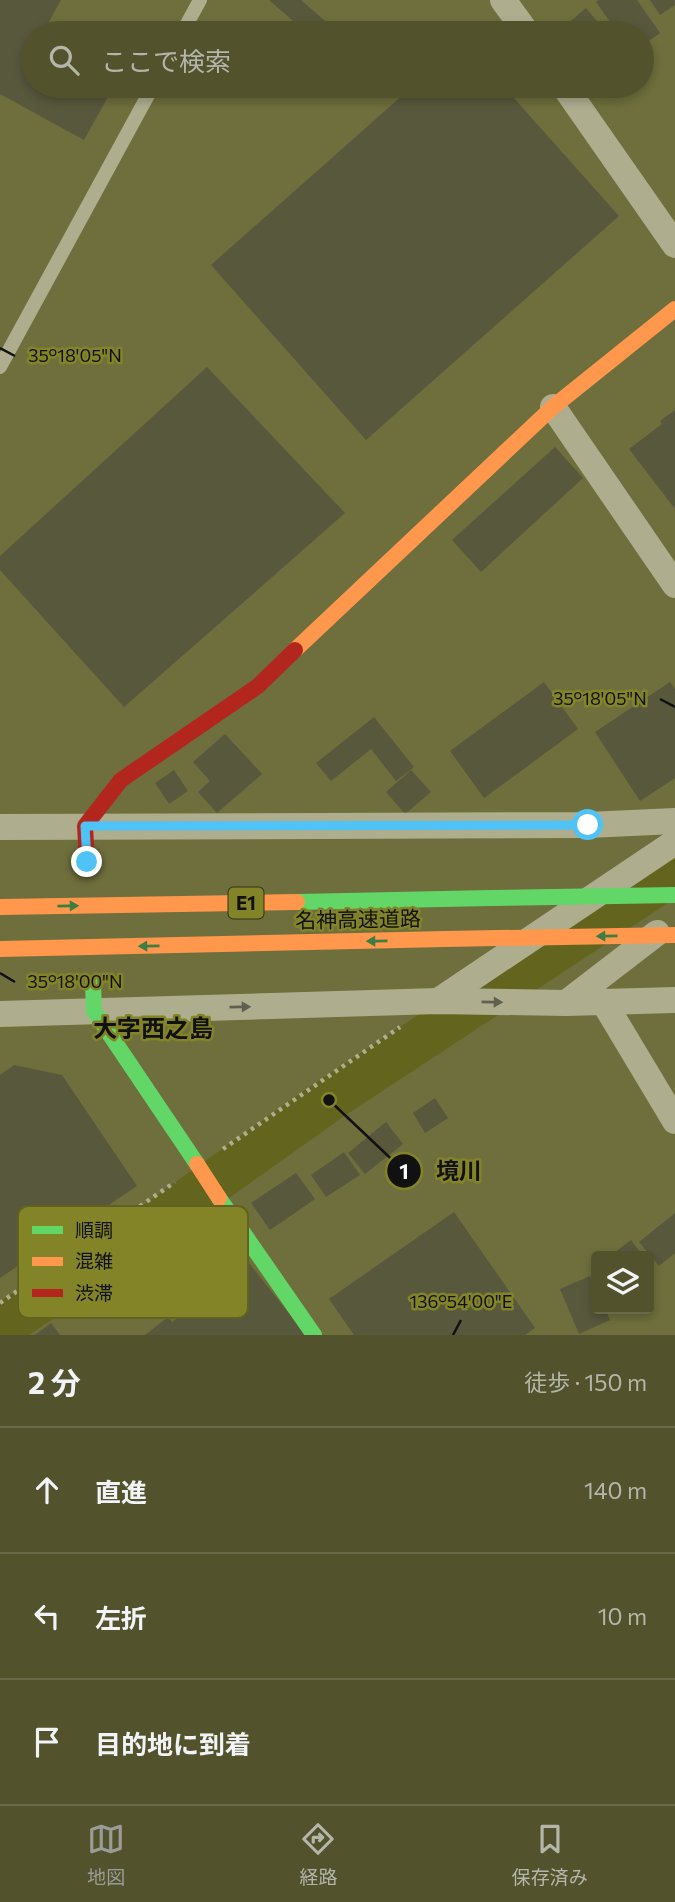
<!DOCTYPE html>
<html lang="ja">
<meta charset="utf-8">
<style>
body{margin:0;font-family:Commissioner,"Noto Sans JP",sans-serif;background:#585935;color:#f1f3f6}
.controls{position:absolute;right:21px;bottom:21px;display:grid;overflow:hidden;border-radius:7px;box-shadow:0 4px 10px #0003}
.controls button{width:63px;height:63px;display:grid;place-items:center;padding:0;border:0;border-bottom:2px solid #686949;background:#52532d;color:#f1f3f6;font:35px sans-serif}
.stop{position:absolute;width:21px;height:21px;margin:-16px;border:5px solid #4fc3f7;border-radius:50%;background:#fff}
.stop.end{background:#4fc3f7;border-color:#fff;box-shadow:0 2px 7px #0008}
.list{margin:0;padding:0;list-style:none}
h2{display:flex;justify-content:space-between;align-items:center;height:91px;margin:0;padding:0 28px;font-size:30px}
h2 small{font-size:23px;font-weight:400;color:#b5b6aa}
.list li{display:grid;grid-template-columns:46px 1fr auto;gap:21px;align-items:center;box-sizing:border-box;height:126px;padding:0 28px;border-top:2px solid #686949}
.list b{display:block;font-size:26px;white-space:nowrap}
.list em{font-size:23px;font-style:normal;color:#b5b6aa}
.icon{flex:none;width:38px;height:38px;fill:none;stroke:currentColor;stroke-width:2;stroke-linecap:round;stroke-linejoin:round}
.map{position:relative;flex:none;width:675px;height:1335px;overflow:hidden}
.search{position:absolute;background:#52532d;box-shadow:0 4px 10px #0003;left:21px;right:21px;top:21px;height:77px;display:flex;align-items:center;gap:18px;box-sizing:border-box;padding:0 24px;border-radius:38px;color:#b5b6aa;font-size:26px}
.sheet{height:469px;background:#52532d}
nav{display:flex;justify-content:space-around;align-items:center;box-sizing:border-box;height:98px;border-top:2px solid #686949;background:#52532d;font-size:19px;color:#b5b6aa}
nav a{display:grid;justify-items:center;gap:4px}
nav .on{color:#9b9c96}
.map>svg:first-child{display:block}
</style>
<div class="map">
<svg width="675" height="1335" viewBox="0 0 675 1335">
<rect width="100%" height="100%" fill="#6e6f3c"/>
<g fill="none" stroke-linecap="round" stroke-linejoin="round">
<!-- river -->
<polyline stroke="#63651e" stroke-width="44" points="0,1328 153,1225 329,1100 675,872"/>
</g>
<!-- building -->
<g fill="#58583d">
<polygon points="0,0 61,0 45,29 51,33 33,33 33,86 114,86 84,140 0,94"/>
<polygon points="269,0 301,0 331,26 325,33 307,33"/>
<polygon points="599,0 637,0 660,33 642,46 642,33 618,33 596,2"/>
<polygon points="650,0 675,0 675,5 660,15"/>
<polygon points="586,8 601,26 592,33 573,33 566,25"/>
<polygon points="413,86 503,86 619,216 366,440 211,265"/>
<polygon points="207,367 345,513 124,707 0,570 0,556"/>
<polygon points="675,410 675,509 629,449 662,424 660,421"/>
<polygon points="555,447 583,478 481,572 452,540"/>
<polygon points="544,682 578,729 484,798 450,751"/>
<polygon points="670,682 675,689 675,778 640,801 595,732"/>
<polygon points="374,717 414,767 396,781 371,749 331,781 316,763"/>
<polygon points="225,734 262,774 217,813 198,792 210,781 193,762"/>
<polygon points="174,770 188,791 169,804 155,783"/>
<polygon points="411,770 431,792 405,814 386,792"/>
<polygon points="14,1065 62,1075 137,1186 0,1278 0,1075"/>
<polygon points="435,1098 448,1118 425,1133 413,1113"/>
<polygon points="386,1122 403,1144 365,1174 348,1153"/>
<polygon points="344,1152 360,1175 326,1197 311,1175"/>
<polygon points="296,1173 315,1199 270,1230 251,1203"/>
<polygon points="454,1212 535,1328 525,1335 354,1335 329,1299"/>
<polygon points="675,1213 675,1253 659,1266 639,1242"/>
<polygon points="631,1240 643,1256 610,1256"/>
<polygon points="248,1262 306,1335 145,1335 168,1317 172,1322"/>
<polygon points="590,1276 596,1289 596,1309 605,1309 610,1320 579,1334 560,1289"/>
<polygon points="51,1323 60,1335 35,1335"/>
</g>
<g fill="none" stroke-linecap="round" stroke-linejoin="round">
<!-- path -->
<g stroke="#aeae8f" stroke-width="4.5" stroke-dasharray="3.5 5" stroke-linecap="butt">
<polyline points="223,1149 400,1027"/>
<polyline points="0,1303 175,1182"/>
</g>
<!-- lane -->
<g stroke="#aeae8f" stroke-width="14">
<polyline points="182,33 200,0"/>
<polyline points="0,367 153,86"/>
</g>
<!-- street -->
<g stroke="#aeae8f" stroke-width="26">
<polyline points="503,0 527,33"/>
<polyline points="564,86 675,245"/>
<polyline points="553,407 675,585"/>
<polyline points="0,827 588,825 675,821"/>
<polyline points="438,1001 675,842"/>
<polyline points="603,1001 675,1121"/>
<polyline points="566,1003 657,933"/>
<polyline points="0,1014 438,1001 566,1003 675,1000"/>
</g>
<!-- fast -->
<g stroke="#63d668" stroke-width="16">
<polyline points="297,902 491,898"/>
<polyline points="93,983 94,1011 197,1164"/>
<polyline points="219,1198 314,1335"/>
</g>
<!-- slow -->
<g stroke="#ff974d" stroke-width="16">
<polyline points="295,650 553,407 675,309"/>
<polyline points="0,907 297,902"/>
<polyline points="0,949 445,939"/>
</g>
<!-- jam -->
<polyline stroke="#b3261e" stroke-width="16" points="87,862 85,826 121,780 258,686 295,650"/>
<!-- fast-bridge -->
<polyline stroke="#63d668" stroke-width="16" points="491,898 675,895"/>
<!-- slow-bridge -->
<g stroke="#ff974d" stroke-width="16">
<polyline points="445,939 675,935"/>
<polyline points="197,1164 219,1198"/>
</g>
</g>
<!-- one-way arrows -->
<defs><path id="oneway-solid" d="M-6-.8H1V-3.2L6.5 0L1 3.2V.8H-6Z" transform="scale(1.75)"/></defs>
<g fill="#3e7d41">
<use href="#oneway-solid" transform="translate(68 906) rotate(-1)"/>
<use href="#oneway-solid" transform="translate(607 936) rotate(179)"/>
<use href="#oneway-solid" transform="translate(377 941) rotate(179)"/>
<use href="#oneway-solid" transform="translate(149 946) rotate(179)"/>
</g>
<g fill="#606050">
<use href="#oneway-solid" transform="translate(492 1002) rotate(1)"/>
<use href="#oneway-solid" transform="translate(240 1007) rotate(-1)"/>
</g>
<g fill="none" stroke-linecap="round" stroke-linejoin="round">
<!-- route -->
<polyline stroke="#4fc3f7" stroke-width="9" points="87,862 85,826 588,825"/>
</g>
<!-- ticks -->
<path fill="none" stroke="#111" stroke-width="2.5" d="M0 348 15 356M660 699 675 707M0 973 15 982M453 1335 461 1320"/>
<g text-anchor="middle" stroke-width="5" stroke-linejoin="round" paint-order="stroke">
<!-- shield labels -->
<rect fill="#828427" stroke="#333418" stroke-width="2" x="228.5" y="887.5" width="35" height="31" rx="5"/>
<g font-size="19" font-weight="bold" fill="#111">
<text x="246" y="910">E1</text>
</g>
<!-- street labels -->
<g font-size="21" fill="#111" stroke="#828427">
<text transform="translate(358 920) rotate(-1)" y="7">名神高速道路</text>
</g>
<!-- quarter labels -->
<g font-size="24" font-weight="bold" fill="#111" stroke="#828427">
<text x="153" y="1037">大字西之島</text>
</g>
</g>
<!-- legend -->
<rect x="18" y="1206" width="230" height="112" rx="10" fill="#828427" stroke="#606220" stroke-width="2"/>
<rect x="32" y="1226" width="31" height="8" fill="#63d668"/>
<rect x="32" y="1257" width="31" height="9" fill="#ff974d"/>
<rect x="32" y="1289" width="31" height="8" fill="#b3261e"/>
<g font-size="19" fill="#111">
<text x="75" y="1237">順調</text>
<text x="75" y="1268">混雑</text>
<text x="75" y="1300">渋滞</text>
</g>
<g font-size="18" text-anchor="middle" fill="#111" stroke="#828427" stroke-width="5" stroke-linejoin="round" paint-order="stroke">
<text x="75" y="362">35°18'05"N</text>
<text x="600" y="705">35°18'05"N</text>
<text x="75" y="988">35°18'00"N</text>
<text x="461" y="1308">136°54'00"E</text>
</g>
<!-- callouts -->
<path fill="none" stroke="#111" stroke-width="2.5" d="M329 1100L404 1171"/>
<g fill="#111" stroke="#828427" stroke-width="2.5">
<circle cx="329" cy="1100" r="7"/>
<circle cx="404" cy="1171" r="18"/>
</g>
<g font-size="21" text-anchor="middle" font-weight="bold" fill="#fff">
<text x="404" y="1179">1</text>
</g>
<g font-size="23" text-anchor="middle" font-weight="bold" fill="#111" stroke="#828427" stroke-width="5" stroke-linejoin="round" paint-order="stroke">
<text x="459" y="1179">境川</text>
</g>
</svg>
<div class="controls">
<button><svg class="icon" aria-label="layers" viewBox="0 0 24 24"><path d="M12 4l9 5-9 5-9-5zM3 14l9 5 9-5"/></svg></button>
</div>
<div class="stop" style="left:588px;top:825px"></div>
<div class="stop end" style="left:87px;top:862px"></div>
<div class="search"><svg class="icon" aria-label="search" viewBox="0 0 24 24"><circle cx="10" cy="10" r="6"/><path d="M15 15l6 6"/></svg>ここで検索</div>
</div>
<section class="sheet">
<h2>2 分<small>徒歩 · 150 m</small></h2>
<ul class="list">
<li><svg class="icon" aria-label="ahead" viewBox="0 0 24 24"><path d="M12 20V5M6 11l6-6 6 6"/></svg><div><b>直進</b></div><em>140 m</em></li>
<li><svg class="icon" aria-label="left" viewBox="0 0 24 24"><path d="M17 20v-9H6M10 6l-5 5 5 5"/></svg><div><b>左折</b></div><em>10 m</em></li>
<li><svg class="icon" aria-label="arrive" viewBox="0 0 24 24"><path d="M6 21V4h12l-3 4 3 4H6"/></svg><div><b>目的地に到着</b></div></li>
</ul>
</section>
<nav>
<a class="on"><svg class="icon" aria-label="map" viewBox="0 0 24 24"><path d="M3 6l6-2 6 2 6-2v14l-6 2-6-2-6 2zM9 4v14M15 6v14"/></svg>地図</a>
<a><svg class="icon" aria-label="directions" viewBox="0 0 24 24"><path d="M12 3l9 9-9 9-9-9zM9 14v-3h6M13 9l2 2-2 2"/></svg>経路</a>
<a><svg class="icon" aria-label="saved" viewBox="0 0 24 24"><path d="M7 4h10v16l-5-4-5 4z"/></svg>保存済み</a>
</nav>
